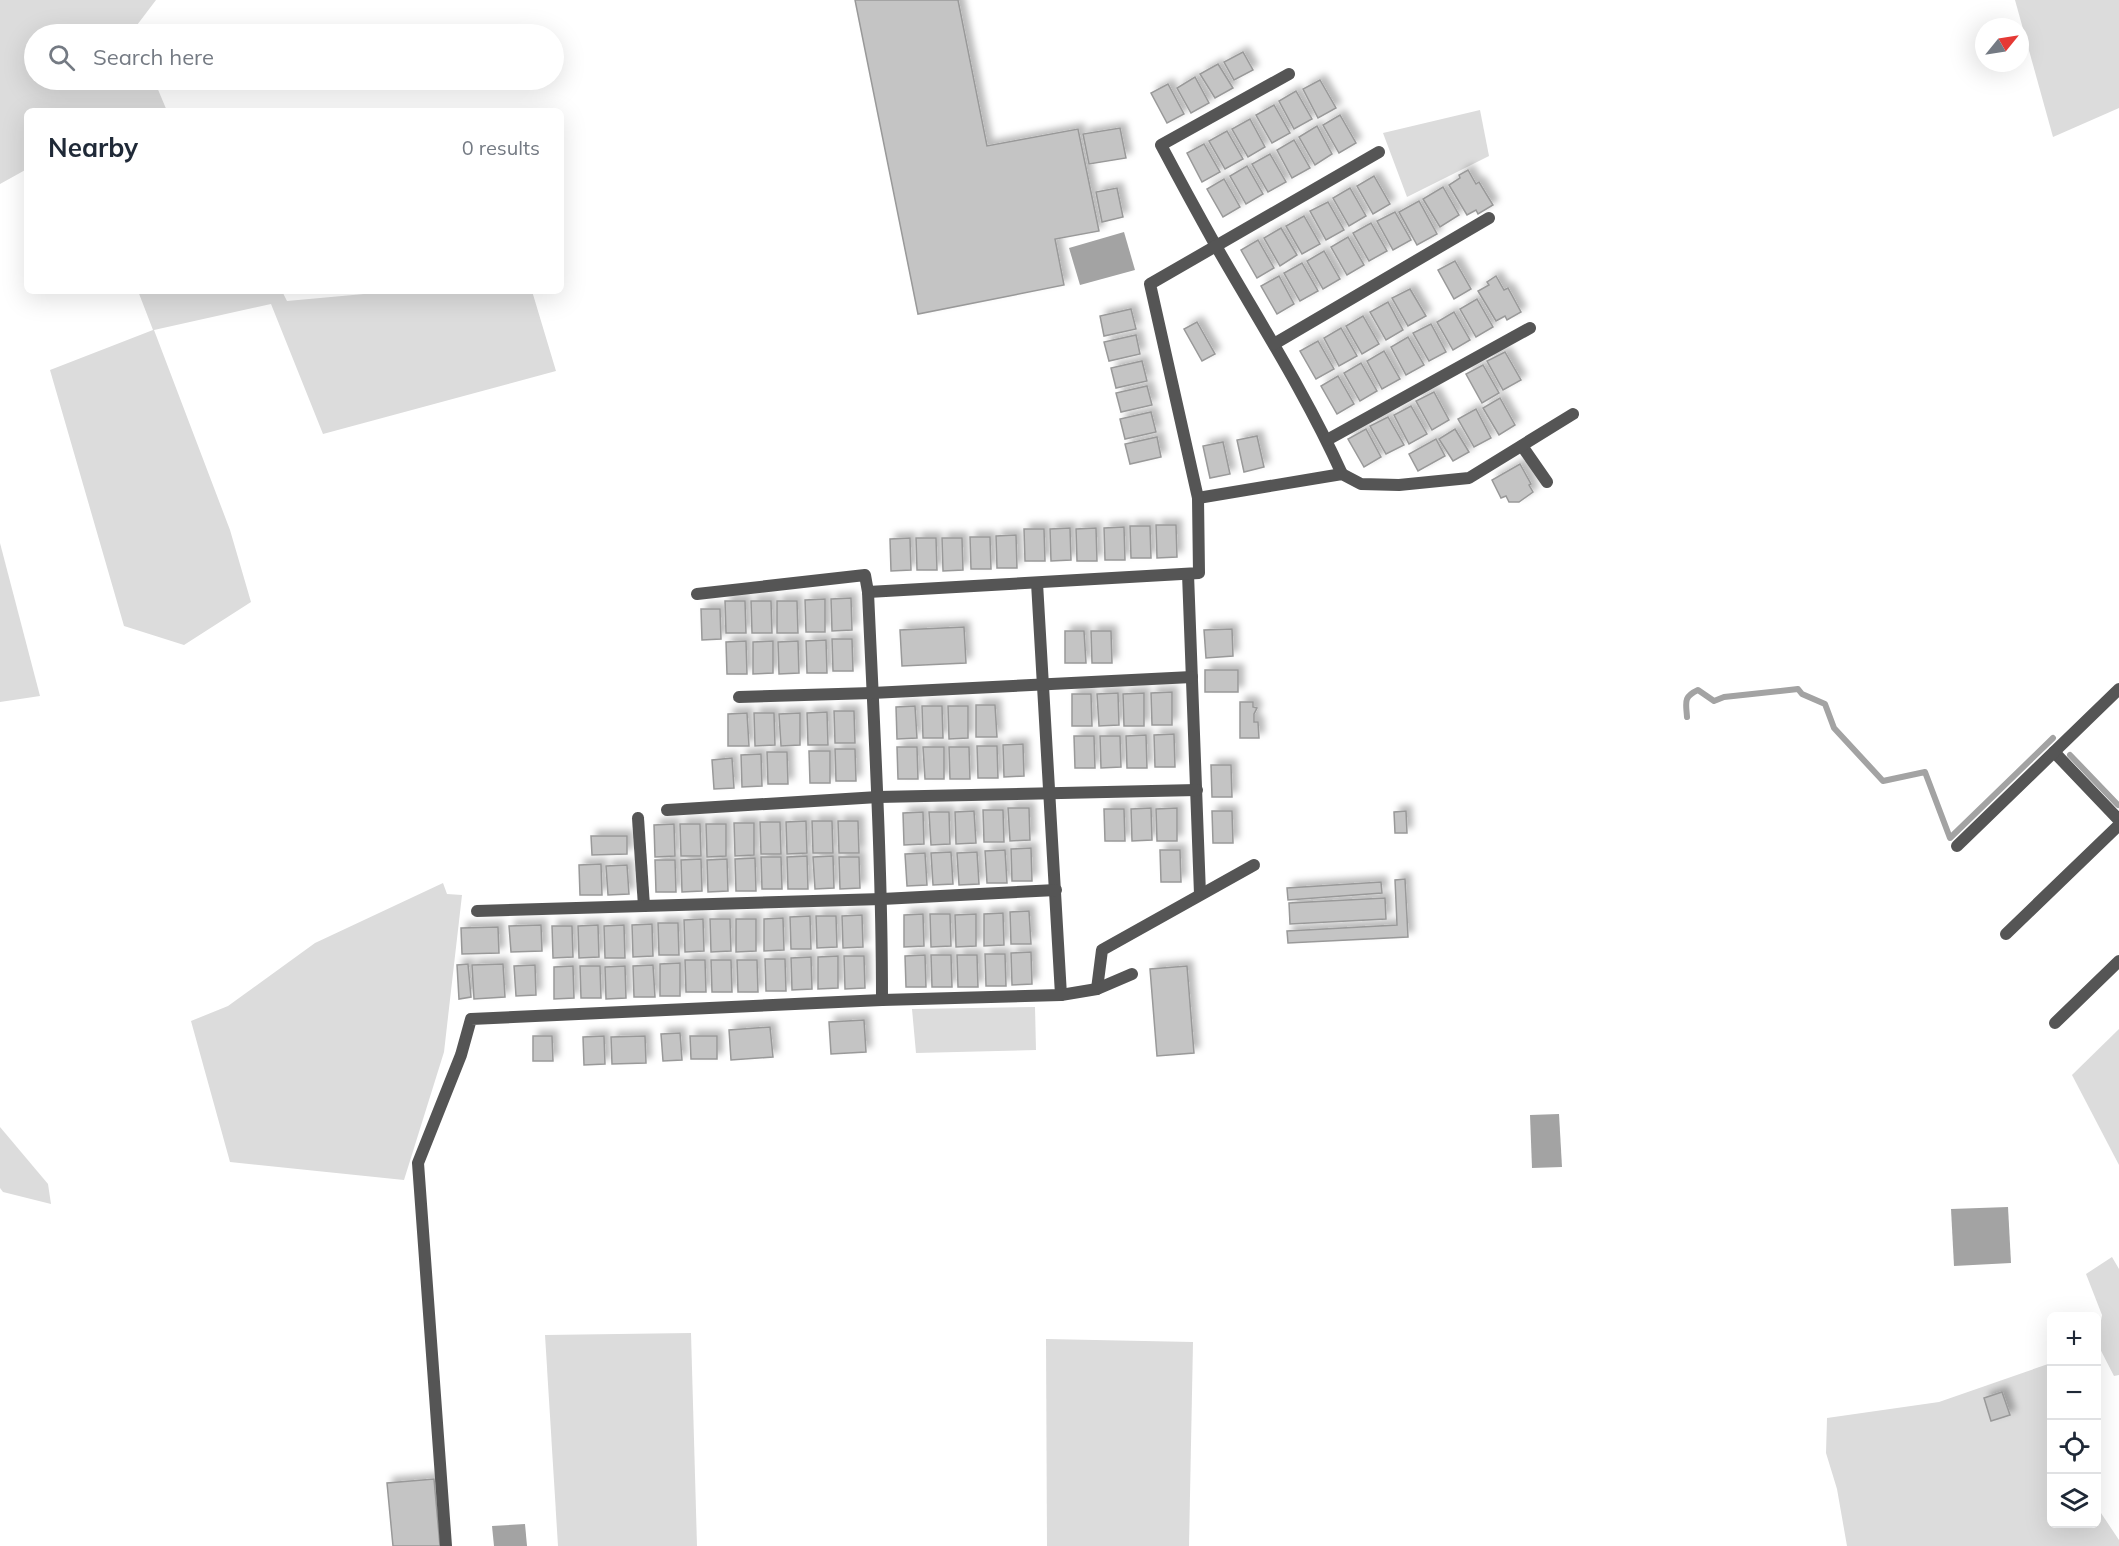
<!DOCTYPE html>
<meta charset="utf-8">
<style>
body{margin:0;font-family:Mulish,sans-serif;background:#f2f2f3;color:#1f2937}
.controls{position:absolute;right:18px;bottom:18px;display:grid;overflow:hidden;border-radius:9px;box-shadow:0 6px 24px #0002}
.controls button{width:54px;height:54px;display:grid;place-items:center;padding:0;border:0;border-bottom:2px solid #e0e1e3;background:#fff;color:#1f2937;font:30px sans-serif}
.compass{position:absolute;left:1975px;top:18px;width:54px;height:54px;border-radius:50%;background:#fff;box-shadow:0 6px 24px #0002;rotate:60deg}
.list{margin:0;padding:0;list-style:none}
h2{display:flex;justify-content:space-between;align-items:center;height:78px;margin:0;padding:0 24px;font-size:26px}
h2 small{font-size:20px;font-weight:400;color:#747a83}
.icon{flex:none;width:33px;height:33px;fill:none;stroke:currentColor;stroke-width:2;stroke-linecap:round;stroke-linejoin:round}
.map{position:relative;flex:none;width:2119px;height:1546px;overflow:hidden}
.search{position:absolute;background:#fff;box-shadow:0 6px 24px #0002;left:24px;top:24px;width:540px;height:66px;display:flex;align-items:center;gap:15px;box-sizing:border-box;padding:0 21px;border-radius:33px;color:#747a83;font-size:22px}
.panel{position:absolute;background:#fff;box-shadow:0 6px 24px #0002;left:24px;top:108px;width:540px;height:186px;border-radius:9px}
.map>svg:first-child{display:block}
</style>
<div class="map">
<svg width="2119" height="1546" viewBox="0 0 2119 1546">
<defs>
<filter id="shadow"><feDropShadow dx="5.5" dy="-5.5" stdDeviation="3" flood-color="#0004"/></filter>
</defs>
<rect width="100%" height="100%" fill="#fff"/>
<!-- green -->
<g fill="#dcdcdc">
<polygon points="0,0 156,0 134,29 136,34 34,34 34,80 154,80 167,111 27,111 27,169 0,184"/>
<polygon points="2015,0 2119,0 2119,108 2053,137"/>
<polygon points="1480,110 1489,156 1407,197 1383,133"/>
<polygon points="138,291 282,291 287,301 397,291 532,291 556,371 323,434 271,304 154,330 230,530 251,602 184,645 124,626 50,370 153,330"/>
<polygon points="0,543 40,696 0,702"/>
<polygon points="443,883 447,894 462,895 444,1052 404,1180 230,1162 191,1021 228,1006 315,943"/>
<polygon points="1035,1007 1036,1050 916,1053 912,1009"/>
<polygon points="2119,1029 2119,1165 2072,1075"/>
<polygon points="0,1127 48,1184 51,1204 3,1192 0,1188"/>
<polygon points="2112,1257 2119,1269 2119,1375 2114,1376 2097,1343 2102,1315 2086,1274"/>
<polygon points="691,1333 697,1546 558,1546 545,1335"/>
<polygon points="1046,1339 1193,1342 1189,1546 1047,1546"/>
<polygon points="2051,1363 2052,1524 2096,1524 2097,1507 2119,1540 2119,1546 1847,1546 1837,1489 1826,1453 1827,1418 1939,1402"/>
</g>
<!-- water -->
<g fill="#a3a3a3">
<polygon points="1124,232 1135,270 1080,285 1069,248"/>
<polygon points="1559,1114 1562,1167 1532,1168 1530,1115"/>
<polygon points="2008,1207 2011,1263 1954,1266 1951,1209"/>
<polygon points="525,1524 527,1546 494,1546 492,1526"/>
</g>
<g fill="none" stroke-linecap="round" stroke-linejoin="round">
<!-- stream -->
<g stroke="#a3a3a3" stroke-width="6">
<path d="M1687 717C1686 702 1683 697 1698 690L1714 701 1724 697 1798 689 1802 694 1825 704 1834 728 1883 781 1925 772 1950 838 2053 738"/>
<polyline points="2070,755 2118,805"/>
</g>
</g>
<!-- building -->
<g fill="#c4c4c4" stroke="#999" stroke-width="1.5" filter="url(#shadow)">
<polygon points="855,0 958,0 987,146 1078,129 1099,231 1055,239 1064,285 918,314"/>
<polygon points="1243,52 1253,70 1234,80 1224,62"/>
<polygon points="1218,64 1233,88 1215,98 1200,74"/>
<polygon points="1195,77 1209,103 1191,113 1177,88"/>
<polygon points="1320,80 1336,108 1318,118 1303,89"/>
<polygon points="1168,84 1184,114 1167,123 1151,93"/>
<polygon points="1296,91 1312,119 1294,129 1279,101"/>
<polygon points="1274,105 1290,133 1272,143 1256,115"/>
<polygon points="1340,115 1356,143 1339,153 1323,125"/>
<polygon points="1250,119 1265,147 1248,157 1232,129"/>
<polygon points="1317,126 1332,154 1315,165 1299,137"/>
<polygon points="1120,128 1126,158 1089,164 1083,134"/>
<polygon points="1227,131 1243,159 1225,169 1209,141"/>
<polygon points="1294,140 1310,168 1292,178 1277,150"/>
<polygon points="1204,144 1220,172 1202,182 1187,153"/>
<polygon points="1270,154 1286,182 1268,192 1252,164"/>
<polygon points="1247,166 1263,194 1246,204 1230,176"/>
<polygon points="1468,170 1476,184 1479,182 1493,205 1478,214 1476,210 1467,215 1449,185 1460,178 1459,175"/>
<polygon points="1374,176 1390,204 1373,214 1357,186"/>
<polygon points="1224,179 1240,207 1223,217 1207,189"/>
<polygon points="1443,187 1459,215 1440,227 1423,199"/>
<polygon points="1117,188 1123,217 1102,222 1096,192"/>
<polygon points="1350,188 1366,216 1349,226 1333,198"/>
<polygon points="1419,201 1437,234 1417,245 1399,212"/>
<polygon points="1328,202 1344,230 1326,240 1310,211"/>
<polygon points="1395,212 1411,240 1393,250 1377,221"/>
<polygon points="1304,216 1320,244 1302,254 1286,226"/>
<polygon points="1371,223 1387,251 1369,261 1353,233"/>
<polygon points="1281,228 1297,255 1280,266 1264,238"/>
<polygon points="1348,237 1364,265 1347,275 1331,247"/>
<polygon points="1258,240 1274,268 1257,278 1241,250"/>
<polygon points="1324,251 1340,279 1323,289 1307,261"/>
<polygon points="1455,261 1471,289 1454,299 1438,270"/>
<polygon points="1302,263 1318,291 1300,301 1284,273"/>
<polygon points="1279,276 1294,304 1277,314 1261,286"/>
<polygon points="1496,276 1504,290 1508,288 1521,312 1507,320 1505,316 1496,321 1478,291 1489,285 1487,282"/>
<polygon points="1410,289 1426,316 1408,326 1392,298"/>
<polygon points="1477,299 1493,327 1476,337 1460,309"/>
<polygon points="1388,302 1403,330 1386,340 1370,312"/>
<polygon points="1131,309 1136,329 1104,336 1100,316"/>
<polygon points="1454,312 1470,340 1453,350 1437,322"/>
<polygon points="1363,316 1379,344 1362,354 1346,326"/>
<polygon points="1197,322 1215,354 1202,361 1184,329"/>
<polygon points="1431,324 1446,352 1429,361 1413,333"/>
<polygon points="1341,328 1357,356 1339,366 1324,338"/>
<polygon points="1136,335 1140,354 1109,361 1104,342"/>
<polygon points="1408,337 1424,365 1406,375 1391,347"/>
<polygon points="1318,341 1334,369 1316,379 1300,351"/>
<polygon points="1384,351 1400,379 1382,389 1367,361"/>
<polygon points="1505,352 1521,380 1503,390 1487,361"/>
<polygon points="1142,361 1147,381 1116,388 1111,368"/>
<polygon points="1361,363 1377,391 1360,401 1344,373"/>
<polygon points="1483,365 1499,393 1482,403 1466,374"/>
<polygon points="1338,376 1354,404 1337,414 1321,386"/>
<polygon points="1147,386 1152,405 1121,412 1116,393"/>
<polygon points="1434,392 1449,420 1432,430 1416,401"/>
<polygon points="1500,398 1515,425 1499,435 1483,408"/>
<polygon points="1411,406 1427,434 1409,444 1394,415"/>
<polygon points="1476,409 1491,438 1474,447 1458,419"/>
<polygon points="1151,412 1156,432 1125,439 1120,419"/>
<polygon points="1388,417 1404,445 1386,454 1370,426"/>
<polygon points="1366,429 1381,457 1364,467 1348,439"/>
<polygon points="1455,429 1469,452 1453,461 1439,439"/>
<polygon points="1257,436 1264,467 1244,472 1237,440"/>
<polygon points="1157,437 1161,457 1130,464 1125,444"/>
<polygon points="1436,439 1445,456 1418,471 1409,454"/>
<polygon points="1223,442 1230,474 1210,478 1203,446"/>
<polygon points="1520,464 1531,484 1529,485 1533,492 1519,502 1509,502 1506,496 1501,498 1492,480"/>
<polygon points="1156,525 1176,525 1177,557 1157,558"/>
<polygon points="1130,526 1150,526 1151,558 1131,558"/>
<polygon points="1124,527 1125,560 1105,560 1104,528"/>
<polygon points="1070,528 1071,560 1051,561 1050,529"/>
<polygon points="1096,528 1097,561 1077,561 1076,529"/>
<polygon points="1024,529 1044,529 1045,561 1025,561"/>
<polygon points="1016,535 1017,568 997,568 996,536"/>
<polygon points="970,537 990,537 991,569 971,569"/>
<polygon points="910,538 911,570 891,571 890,539"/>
<polygon points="916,538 936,538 937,570 917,570"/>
<polygon points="942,538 962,538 963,570 943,571"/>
<polygon points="851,598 852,630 832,631 831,599"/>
<polygon points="825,599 825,632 806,632 805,600"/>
<polygon points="725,601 745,601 746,633 726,633"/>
<polygon points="751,601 771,601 772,633 752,633"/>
<polygon points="777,601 797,601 798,633 777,633"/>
<polygon points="701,609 720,609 721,639 702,640"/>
<polygon points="964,627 966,663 902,666 900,630"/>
<polygon points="1232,629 1233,656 1206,658 1204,630"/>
<polygon points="1065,631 1084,631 1086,663 1065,663"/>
<polygon points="1091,631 1111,631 1112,663 1092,663"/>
<polygon points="832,639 852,639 853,671 833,671"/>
<polygon points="826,640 827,673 807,673 806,641"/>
<polygon points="746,641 747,674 727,674 726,642"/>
<polygon points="773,641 773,673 753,674 753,642"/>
<polygon points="798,641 799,673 779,674 778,642"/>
<rect x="1205" y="670" width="33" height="22"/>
<polygon points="1172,692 1172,725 1152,725 1151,693"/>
<polygon points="1118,693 1119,725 1099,726 1097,694"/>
<polygon points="1144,693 1144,726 1124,726 1123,694"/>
<polygon points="1072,694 1091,694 1092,726 1072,726"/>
<polygon points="1240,702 1253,702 1253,707 1257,708 1254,714 1254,722 1258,722 1259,738 1240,738"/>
<polygon points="976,705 995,705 997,737 976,737"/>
<polygon points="915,706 917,738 897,739 896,707"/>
<polygon points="922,706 942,706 943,738 923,738"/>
<polygon points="948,706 968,706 968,738 949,739"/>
<polygon points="834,711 854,711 855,743 835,743"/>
<polygon points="827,712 828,745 808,745 807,713"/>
<polygon points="747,713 749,746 728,746 728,714"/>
<polygon points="754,713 774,713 775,745 755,746"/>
<polygon points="800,713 800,745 781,746 779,714"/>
<polygon points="1174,734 1175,767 1155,767 1154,735"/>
<polygon points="1146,735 1147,768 1127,768 1126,736"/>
<polygon points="1074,736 1094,736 1095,768 1075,768"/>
<polygon points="1100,736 1120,736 1121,767 1101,768"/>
<polygon points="1023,744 1024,776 1004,777 1003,745"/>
<polygon points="977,746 997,746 998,778 978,778"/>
<polygon points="897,747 917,747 918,779 898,779"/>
<polygon points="923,747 944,747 944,779 925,779"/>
<polygon points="949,747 969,747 970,779 950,779"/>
<polygon points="835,749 855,749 856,781 836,781"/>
<polygon points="809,751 830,751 830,783 810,783"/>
<polygon points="767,752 787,752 788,784 768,784"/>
<polygon points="761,754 762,786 742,787 741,755"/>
<polygon points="732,758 734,788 714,789 712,760"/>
<polygon points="1211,765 1231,765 1232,797 1212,797"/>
<polygon points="1008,808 1029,808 1030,840 1010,841"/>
<polygon points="1151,808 1152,840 1132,841 1131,809"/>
<polygon points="1177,808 1177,841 1157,841 1156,809"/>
<polygon points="1104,809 1124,809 1125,841 1105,841"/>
<polygon points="983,810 1003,810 1004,842 984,842"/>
<polygon points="974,811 976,843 956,844 955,812"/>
<polygon points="1212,811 1232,811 1233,843 1213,843"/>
<polygon points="1406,811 1407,833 1395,833 1394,812"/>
<polygon points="923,812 924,844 904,845 903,813"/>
<polygon points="929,812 949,812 950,844 931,845"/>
<polygon points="806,821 807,853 787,854 786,822"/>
<polygon points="812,821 832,821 833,853 813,853"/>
<polygon points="838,821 858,821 859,853 839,853"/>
<polygon points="760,822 780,822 781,854 761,854"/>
<polygon points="734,823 754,823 754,855 735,856"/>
<polygon points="674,824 675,856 655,857 654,825"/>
<polygon points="680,824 700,824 701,856 681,856"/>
<polygon points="706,824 726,824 726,856 707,857"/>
<polygon points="591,836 627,836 627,854 592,855"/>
<polygon points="1031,848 1032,881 1012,881 1011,849"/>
<polygon points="1005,850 1007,883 987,883 985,851"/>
<polygon points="1160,850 1180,850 1181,882 1161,882"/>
<polygon points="951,852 953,884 933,885 931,853"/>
<polygon points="977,852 979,884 959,885 957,853"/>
<polygon points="925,853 927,885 907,886 905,854"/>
<polygon points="807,856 808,889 788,889 787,857"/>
<polygon points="833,856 834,888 815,889 813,857"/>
<polygon points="761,857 781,857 782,889 762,889"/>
<polygon points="839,857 859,857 860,888 840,889"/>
<polygon points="755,858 756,891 736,891 735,859"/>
<polygon points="701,859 702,891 682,892 681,860"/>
<polygon points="727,859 728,891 708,892 707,860"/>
<polygon points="655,860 675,860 676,892 656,892"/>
<polygon points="601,864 602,895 580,895 579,865"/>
<polygon points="627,865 629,894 608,895 606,866"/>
<polygon points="1405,879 1408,937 1288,943 1287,931 1397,925 1395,880"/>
<polygon points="1381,882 1382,893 1288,900 1287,888"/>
<polygon points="1385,898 1386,919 1290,924 1289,903"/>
<polygon points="1029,911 1031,944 1011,944 1010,912"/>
<polygon points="1003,913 1004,945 984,946 984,914"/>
<polygon points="923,914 924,946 904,947 904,915"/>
<polygon points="930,914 950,914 951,946 931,947"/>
<polygon points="976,914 976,946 956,947 955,915"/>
<polygon points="862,915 863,947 843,948 842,916"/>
<polygon points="810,916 811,949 791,949 790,917"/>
<polygon points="816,916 836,916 837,947 817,948"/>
<polygon points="783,918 784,950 764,951 764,919"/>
<polygon points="703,919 704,951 685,952 684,920"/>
<polygon points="710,919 730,919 731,951 711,952"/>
<polygon points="736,919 756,919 756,951 736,952"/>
<polygon points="658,923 678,923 679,955 659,955"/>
<polygon points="652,924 653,956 633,957 632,925"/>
<polygon points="541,925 542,951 511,952 509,926"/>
<polygon points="598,925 599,957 579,958 578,926"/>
<polygon points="624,925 625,958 605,958 604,926"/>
<polygon points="552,926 572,926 573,957 553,958"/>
<polygon points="498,927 499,953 462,954 461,928"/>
<polygon points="1031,952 1032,984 1012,985 1011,953"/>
<polygon points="985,954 1005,954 1006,986 986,986"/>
<polygon points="925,955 926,987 906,987 905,956"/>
<polygon points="931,955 951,955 952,987 932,987"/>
<polygon points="957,955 977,955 978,987 958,987"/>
<polygon points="838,956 838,988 818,989 818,957"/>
<polygon points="844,956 864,956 865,988 845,989"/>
<polygon points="811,957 812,989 792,990 791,958"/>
<polygon points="765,959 785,959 786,991 766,991"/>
<polygon points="685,960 705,960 706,992 686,992"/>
<polygon points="711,960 731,960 732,992 712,992"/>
<polygon points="737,960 757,960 758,992 738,992"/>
<polygon points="680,963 680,996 660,996 660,964"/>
<polygon points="468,964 471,997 459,999 457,965"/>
<polygon points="503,964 505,997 474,999 472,965"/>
<polygon points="535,965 536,995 516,996 514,966"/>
<polygon points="653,965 655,997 634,997 633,966"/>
<polygon points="573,966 574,998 554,999 554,967"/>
<polygon points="580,966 600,966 601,998 581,998"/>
<polygon points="625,966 626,998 606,999 605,967"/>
<polygon points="1187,966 1194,1053 1157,1056 1150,969"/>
<polygon points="864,1020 866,1052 831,1054 829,1022"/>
<polygon points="770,1027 773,1057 731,1060 729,1030"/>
<polygon points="680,1033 682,1060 663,1061 661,1034"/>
<polygon points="533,1036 552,1036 553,1061 533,1061"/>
<polygon points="604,1036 605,1064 584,1065 583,1037"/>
<polygon points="645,1036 646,1063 612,1064 611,1037"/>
<polygon points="690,1036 717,1036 717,1059 691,1059"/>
<polygon points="2002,1392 2010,1415 1991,1421 1984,1398"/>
<polygon points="434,1479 440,1546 393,1546 387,1483"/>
</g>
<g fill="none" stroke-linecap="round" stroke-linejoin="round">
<!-- minor -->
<g stroke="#555" stroke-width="12">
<path d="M1289 74 1161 145C1179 179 1197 212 1216 246 1259 321 1306 394 1342 474"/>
<polyline points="1274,344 1489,218"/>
<polyline points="1327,440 1530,328"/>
<polyline points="1522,446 1547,482"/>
<polyline points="1198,498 1342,474 1361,484 1399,485 1469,478 1573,414"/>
<polyline points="1188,574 1200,894"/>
<polyline points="1037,583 1061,995"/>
<polyline points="868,592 1199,573 1198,498 1150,284 1379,152"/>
<path d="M697 594 865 575 868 592C874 728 882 863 882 1000"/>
<polyline points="739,697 872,693 1192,677"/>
<polyline points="2054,752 2119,820"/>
<polyline points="667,810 878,797 1197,790"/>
<polyline points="638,818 644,906"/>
<polyline points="1957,846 2119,689"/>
<polyline points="477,911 882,899 1056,890"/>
<polyline points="2006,934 2119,825"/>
<polyline points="1097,989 1102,950 1254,865"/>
<polyline points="2055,1023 2119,961"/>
<polyline points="446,1546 418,1163 461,1055 471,1019 882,1000 1061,995 1097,989 1132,974"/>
</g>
</g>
</svg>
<div class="controls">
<button>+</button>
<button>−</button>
<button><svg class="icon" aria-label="locate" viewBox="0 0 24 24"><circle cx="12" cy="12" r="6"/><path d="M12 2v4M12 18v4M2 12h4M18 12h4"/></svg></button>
<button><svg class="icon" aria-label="layers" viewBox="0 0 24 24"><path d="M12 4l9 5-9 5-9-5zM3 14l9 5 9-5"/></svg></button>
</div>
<svg class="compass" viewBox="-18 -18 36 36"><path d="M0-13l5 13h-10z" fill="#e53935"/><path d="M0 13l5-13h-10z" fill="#747a83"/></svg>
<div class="search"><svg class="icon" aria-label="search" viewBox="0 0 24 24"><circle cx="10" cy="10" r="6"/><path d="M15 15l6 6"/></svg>Search here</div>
<section class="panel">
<h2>Nearby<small>0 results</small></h2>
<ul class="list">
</ul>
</section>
</div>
